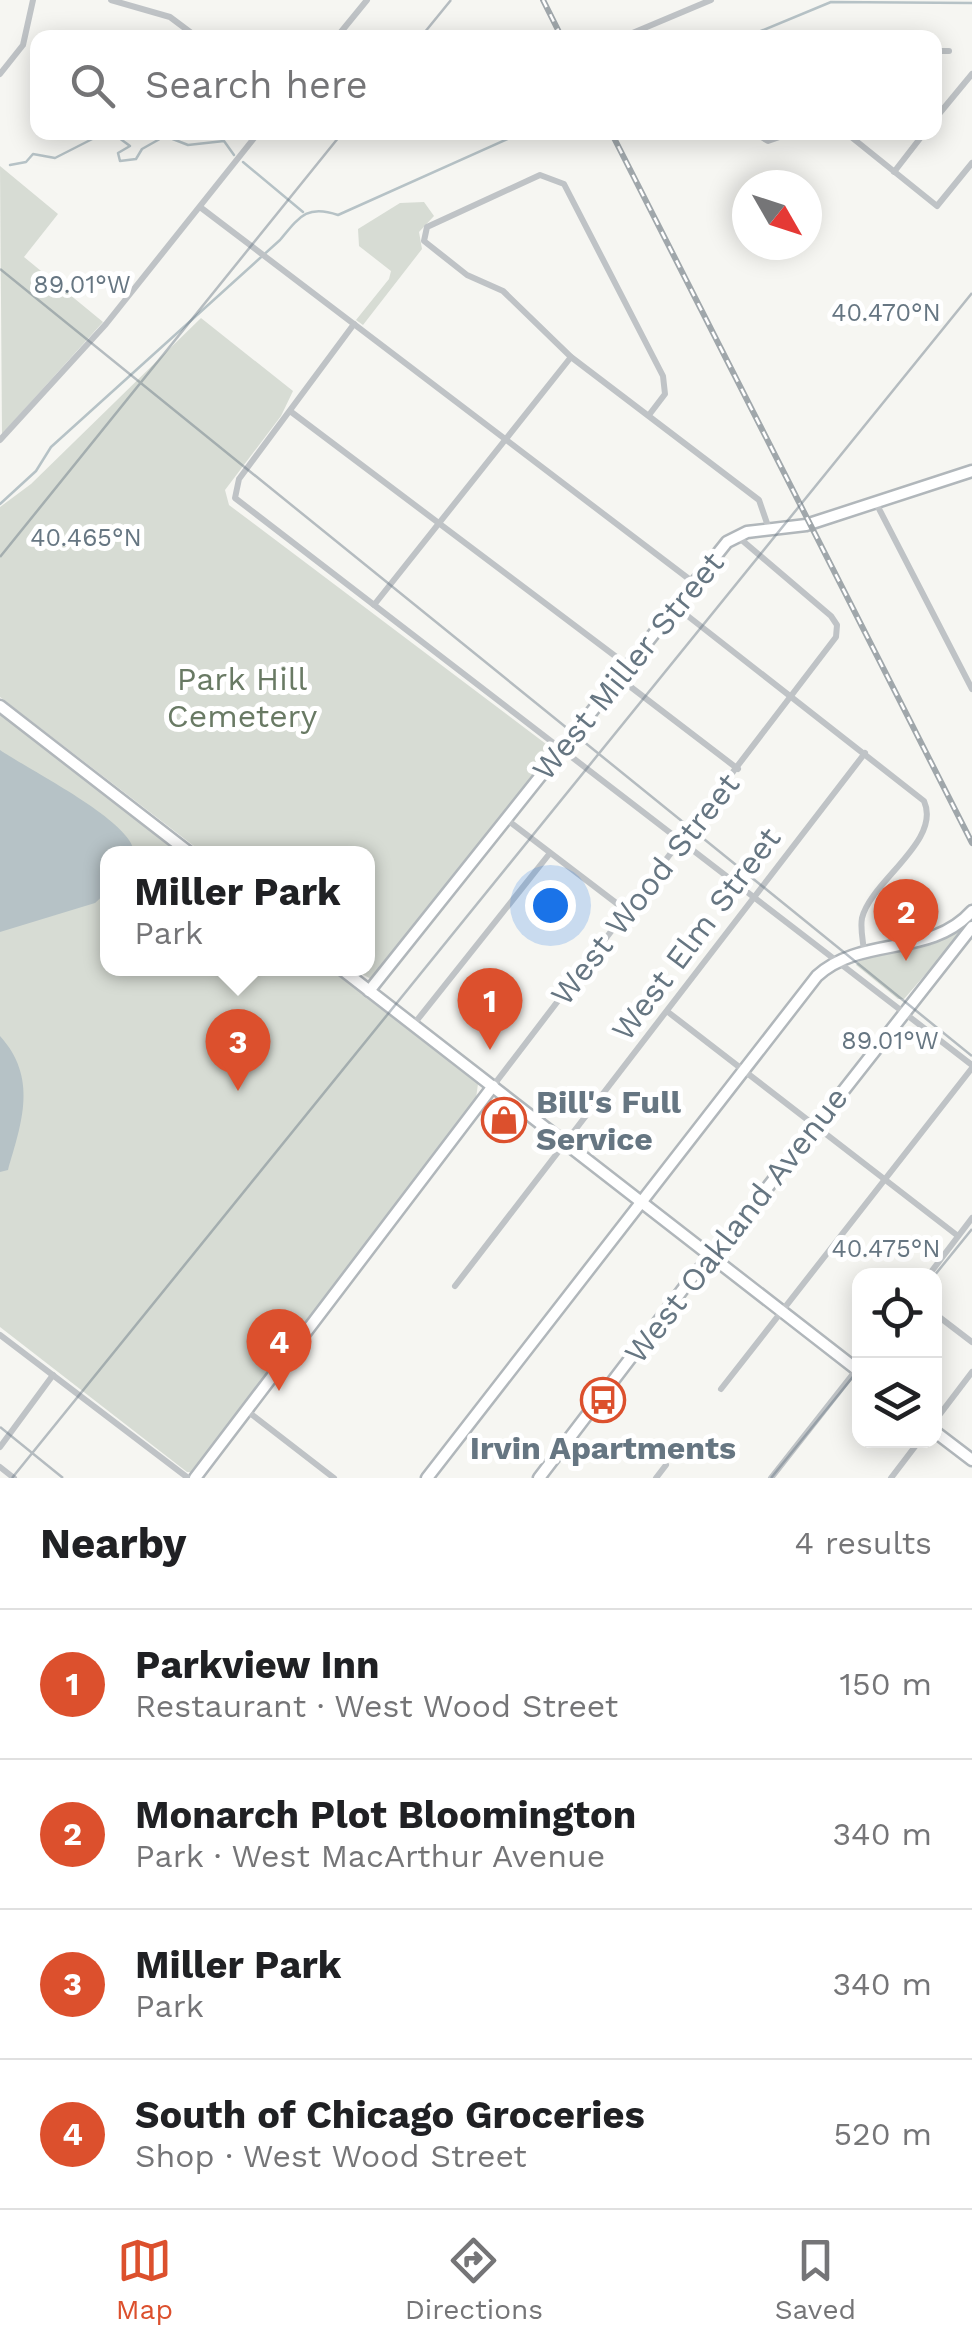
<!DOCTYPE html>
<meta charset="utf-8">
<style>
body{margin:0;font-family:"Work Sans",sans-serif;background:#f6f6f6;color:#202124}
.controls{position:absolute;right:30px;bottom:30px;display:grid;overflow:hidden;border-radius:20px;box-shadow:0 5px 25px #0003}
.controls button{width:90px;height:90px;display:grid;place-items:center;padding:0;border:0;border-bottom:2px solid #e0e0e0;background:#fff;color:#202124;font:50px sans-serif}
.compass{position:absolute;left:732px;top:170px;width:90px;height:90px;border-radius:50%;background:#fff;box-shadow:0 5px 25px #0003;rotate:129deg}
.you{position:absolute;left:550px;top:905px;width:35px;height:35px;margin:-25px;border:8px solid #fff;border-radius:50%;background:#1a73e8;box-shadow:0 0 0 15px #1a73e833}
.badge{display:grid;place-items:center;width:65px;height:65px;border-radius:50%;background:#dc502d;color:#fff;font-size:32px;font-weight:700}
.pin{position:absolute;translate:-50% -82px;filter:drop-shadow(0 2px 5px #0008)}
.pin::after{content:'';position:absolute;top:52px;width:35px;height:30px;background:inherit;clip-path:polygon(0 0,100% 0,50% 100%)}
.popup{position:absolute;left:100px;top:846px;width:275px;height:130px;box-sizing:border-box;display:grid;place-content:center;border-radius:20px;background:#fff;filter:drop-shadow(0 2px 8px #0005);font-size:32px;white-space:nowrap;color:#757577}
.popup b{font-size:38px;color:#202124}
.popup::after{content:'';position:absolute;left:50%;top:100%;margin-left:-20px;border:20px solid transparent;border-top-color:#fff}
.list{margin:0;padding:0;list-style:none}
h2{display:flex;justify-content:space-between;align-items:center;height:130px;margin:0;padding:0 40px;font-size:42px}
h2 small{font-size:32px;font-weight:400;color:#757577}
.list li{display:grid;grid-template-columns:65px 1fr auto;gap:30px;align-items:center;box-sizing:border-box;height:150px;padding:0 40px;border-top:2px solid #e0e0e0}
.list b{display:block;font-size:38px;white-space:nowrap}
.list p{margin:0;font-size:32px;white-space:nowrap;color:#757577}
.list em{font-size:32px;font-style:normal;color:#757577}
.icon{flex:none;width:55px;height:55px;fill:none;stroke:currentColor;stroke-width:2;stroke-linecap:round;stroke-linejoin:round}
.map{position:relative;flex:none;width:972px;height:1478px;overflow:hidden}
.search{position:absolute;background:#fff;box-shadow:0 5px 25px #0003;left:30px;right:30px;top:30px;height:110px;display:flex;align-items:center;gap:25px;box-sizing:border-box;padding:0 35px;border-radius:20px;color:#757577;font-size:38px}
.sheet{height:730px;background:#fff}
nav{display:flex;justify-content:space-around;align-items:center;box-sizing:border-box;height:140px;border-top:2px solid #e0e0e0;background:#fff;font-size:28px;color:#757577}
nav a{display:grid;justify-items:center;gap:5px}
nav .on{color:#dc502d}
.map>svg:first-child{display:block}
</style>
<div class="map">
<svg width="972" height="1478" viewBox="0 0 972 1478">
<rect width="100%" height="100%" fill="#f6f6f2"/>
<!-- green -->
<g fill="#d7dcd4">
<polygon points="0,166 58,214 24,257 103,322 2,434"/>
<polygon points="424,202 434,216 419,232 422,249 363,325 356,320 389,279 391,271 359,246 358,229 400,203"/>
<polygon points="201,318 293,391 281,416 225,490 229,505 550,747 550,753 371,979 353,969 368,968 368,854 203,853 0,697 0,507 31,484"/>
<polygon points="0,714 181,853 108,854 108,968 330,969 478,1084 476,1098 193,1472 187,1472 0,1327"/>
<polygon points="968,925 904,999 898,999 856,965 862,957 933,944"/>
</g>
<!-- water -->
<g fill="#b6c2c6">
<path d="M0 750C29 770 134 822 134 853L108 854V891L95 903 0 932Z"/>
<path d="M0 1036C38 1078 22 1122 8 1170L0 1172Z"/>
</g>
<g fill="none" stroke-linecap="round" stroke-linejoin="round">
<!-- stream -->
<g stroke="#b6c2c6" stroke-width="2.5">
<polyline points="744,38 831,2 972,3"/>
<polyline points="111,132 130,146 118,153 120,161 136,159 142,149 165,136 188,145 224,141 234,155"/>
<polyline points="243,162 303,212"/>
<polyline points="10,165 26,162 33,154 55,158 106,132"/>
<path d="M0 504 36 471 51 447 280 240C299 217 307 204 338 215L523 132"/>
</g>
<defs>
<g id="secondary">
<polyline points="0,706 191,854"/>
<polyline points="340,968 860,1372"/>
<polyline points="369,991 727,542 747,532 806,525 972,471"/>
<polyline points="934,1431 972,1460"/>
<polyline points="195,1478 493,1086"/>
<path d="M427 1478 817 976C862 935 930 958 972 911"/>
<polyline points="539,1478 693,1276 720,1248 972,927"/>
</g>
</defs>
<!-- secondary casing -->
<use href="#secondary" stroke="#b1b7bb" stroke-width="15"/>
<!-- street -->
<g stroke="#bfc3c6" stroke-width="6">
<polyline points="111,0 170,17 198,38"/>
<polyline points="623,37 711,0"/>
<polyline points="336,38 367,0"/>
<polyline points="934,51 949,51"/>
<polyline points="0,74 23,45 33,0"/>
<polyline points="934,120 972,74"/>
<polyline points="753,132 768,141 794,132"/>
<polyline points="845,132 937,206 972,163"/>
<polyline points="894,172 925,132"/>
<polyline points="200,207 693,582"/>
<polyline points="354,324 239,479 235,498 972,1065"/>
<polyline points="290,411 627,665"/>
<polyline points="649,415 665,394 663,376 564,184 540,175 427,227 424,241 467,275 503,291 571,357 759,500 769,529"/>
<polyline points="0,440 106,324 259,132"/>
<polyline points="876,503 972,689"/>
<polyline points="374,605 571,357"/>
<path d="M675 606 924 801C942 841 871 881 862 918 860 929 863 940 864 951"/>
<polyline points="619,678 738,769"/>
<polyline points="506,819 628,912"/>
<polyline points="668,1012 958,1236"/>
<polyline points="414,1024 550,853"/>
<polyline points="493,1086 836,637 837,625 831,616 737,536"/>
<polyline points="928,1276 972,1218"/>
<polyline points="455,1286 865,753"/>
<polyline points="934,1313 972,1342"/>
<polyline points="0,1335 188,1478"/>
<polyline points="721,1389 972,1068"/>
<polyline points="246,1410 334,1478"/>
<polyline points="934,1422 972,1372"/>
<polyline points="0,1447 53,1375"/>
<polyline points="0,1467 14,1478"/>
<polyline points="656,1478 666,1465"/>
<polyline points="771,1478 860,1365"/>
<polyline points="891,1478 920,1440"/>
</g>
<!-- secondary -->
<use href="#secondary" stroke="#fff" stroke-width="10"/>
<defs>
<g id="rail">
<polyline points="543,0 562,38"/>
<polyline points="611,132 972,843"/>
</g>
</defs>
<!-- rail casing -->
<use href="#rail" stroke="#a0a7ab" stroke-width="6"/>
<!-- rail -->
<use href="#rail" stroke="#fff" stroke-width="2.5" stroke-dasharray="8" stroke-linecap="butt"/>
</g>
<!-- ticks -->
<path fill="none" stroke="#667682" stroke-width="2.5" stroke-opacity="0.45" d="M420 38 451 0M0 269 972 1056M0 557 343 132M934 1276 972 1229M0 1427 63 1478M12 1478 972 293M771 1478 860 1368"/>
<!-- icons -->
<defs>
<symbol id="shop-ring" viewBox="-11 -11 22 22"><circle r="9.5" fill="#fff" stroke="#dc502d" stroke-width="1.5"/><path d="M-5-2.5h2.3a2.7 3.5 0 0 1 5.4 0H5L5.5 6h-11ZM-1.5-2.5h3a1.5 2.3 0 0 0-3 0Z" fill="#dc502d"/></symbol>
<symbol id="bus-ring" viewBox="-11 -11 22 22"><circle r="9.5" fill="#fff" stroke="#dc502d" stroke-width="1.5"/><path d="M-5-6H5V4H4V6H2V4H-2V6H-4V4H-5ZM-3.5-4V0h7V-4ZM-3.5 1.2v1.5H-2V1.2ZM2 1.2v1.5H3.5V1.2Z" fill="#dc502d"/></symbol>
</defs>
<g fill-rule="evenodd">
<use href="#shop-ring" x="479" y="1095" width="50" height="50"/>
<use href="#bus-ring" x="578" y="1375" width="50" height="50"/>
</g>
<g text-anchor="middle" stroke-width="10" stroke-linejoin="round" paint-order="stroke">
<!-- street labels -->
<g font-size="32" fill="#667682" stroke="#fff">
<text transform="translate(628 666) rotate(-51)" y="11">West Miller Street</text>
<text transform="translate(645 889) rotate(-52)" y="11">West Wood Street</text>
<text transform="translate(696 934) rotate(-53)" y="11">West Elm Street</text>
<text transform="translate(736 1225) rotate(-52)" y="11">West Oakland Avenue</text>
</g>
<!-- park labels -->
<g font-size="32" fill="#697a64" stroke="#fff">
<text x="242" y="690">Park Hill<tspan x="242" dy="37">Cemetery</tspan></text>
</g>
<!-- poi labels -->
<g font-size="32" font-weight="bold" fill="#667682" stroke="#fff" text-anchor="start">
<text x="536" y="1113">Bill's Full<tspan x="536" dy="37">Service</tspan></text>
<text x="603" y="1459" text-anchor="middle">Irvin Apartments</text>
</g>
</g>
<g font-size="25" text-anchor="middle" fill="#667682" stroke="#fff" stroke-width="10" stroke-linejoin="round" paint-order="stroke">
<text x="82" y="293">89.01°W</text>
<text x="886" y="321">40.470°N</text>
<text x="86" y="546">40.465°N</text>
<text x="890" y="1049">89.01°W</text>
<text x="886" y="1257">40.475°N</text>
</g>
</svg>
<div class="controls">
<button><svg class="icon" aria-label="locate" viewBox="0 0 24 24"><circle cx="12" cy="12" r="6"/><path d="M12 2v4M12 18v4M2 12h4M18 12h4"/></svg></button>
<button><svg class="icon" aria-label="layers" viewBox="0 0 24 24"><path d="M12 4l9 5-9 5-9-5zM3 14l9 5 9-5"/></svg></button>
</div>
<svg class="compass" viewBox="-18 -18 36 36"><path d="M0-13l5 13h-10z" fill="#e53935"/><path d="M0 13l5-13h-10z" fill="#757577"/></svg>
<div class="you"></div>
<div class="pin badge" style="left:490px;top:1050px">1</div>
<div class="pin badge" style="left:906px;top:961px">2</div>
<div class="pin badge" style="left:238px;top:1091px">3</div>
<div class="popup"><b>Miller Park</b>Park</div>
<div class="pin badge" style="left:279px;top:1391px">4</div>
<div class="search"><svg class="icon" aria-label="search" viewBox="0 0 24 24"><circle cx="10" cy="10" r="6"/><path d="M15 15l6 6"/></svg>Search here</div>
</div>
<section class="sheet">
<h2>Nearby<small>4 results</small></h2>
<ul class="list">
<li><span class="badge">1</span><div><b>Parkview Inn</b><p>Restaurant · West Wood Street</p></div><em>150 m</em></li>
<li><span class="badge">2</span><div><b>Monarch Plot Bloomington</b><p>Park · West MacArthur Avenue</p></div><em>340 m</em></li>
<li><span class="badge">3</span><div><b>Miller Park</b><p>Park</p></div><em>340 m</em></li>
<li><span class="badge">4</span><div><b>South of Chicago Groceries</b><p>Shop · West Wood Street</p></div><em>520 m</em></li>
</ul>
</section>
<nav>
<a class="on"><svg class="icon" aria-label="map" viewBox="0 0 24 24"><path d="M3 6l6-2 6 2 6-2v14l-6 2-6-2-6 2zM9 4v14M15 6v14"/></svg>Map</a>
<a><svg class="icon" aria-label="directions" viewBox="0 0 24 24"><path d="M12 3l9 9-9 9-9-9zM9 14v-3h6M13 9l2 2-2 2"/></svg>Directions</a>
<a><svg class="icon" aria-label="saved" viewBox="0 0 24 24"><path d="M7 4h10v16l-5-4-5 4z"/></svg>Saved</a>
</nav>
